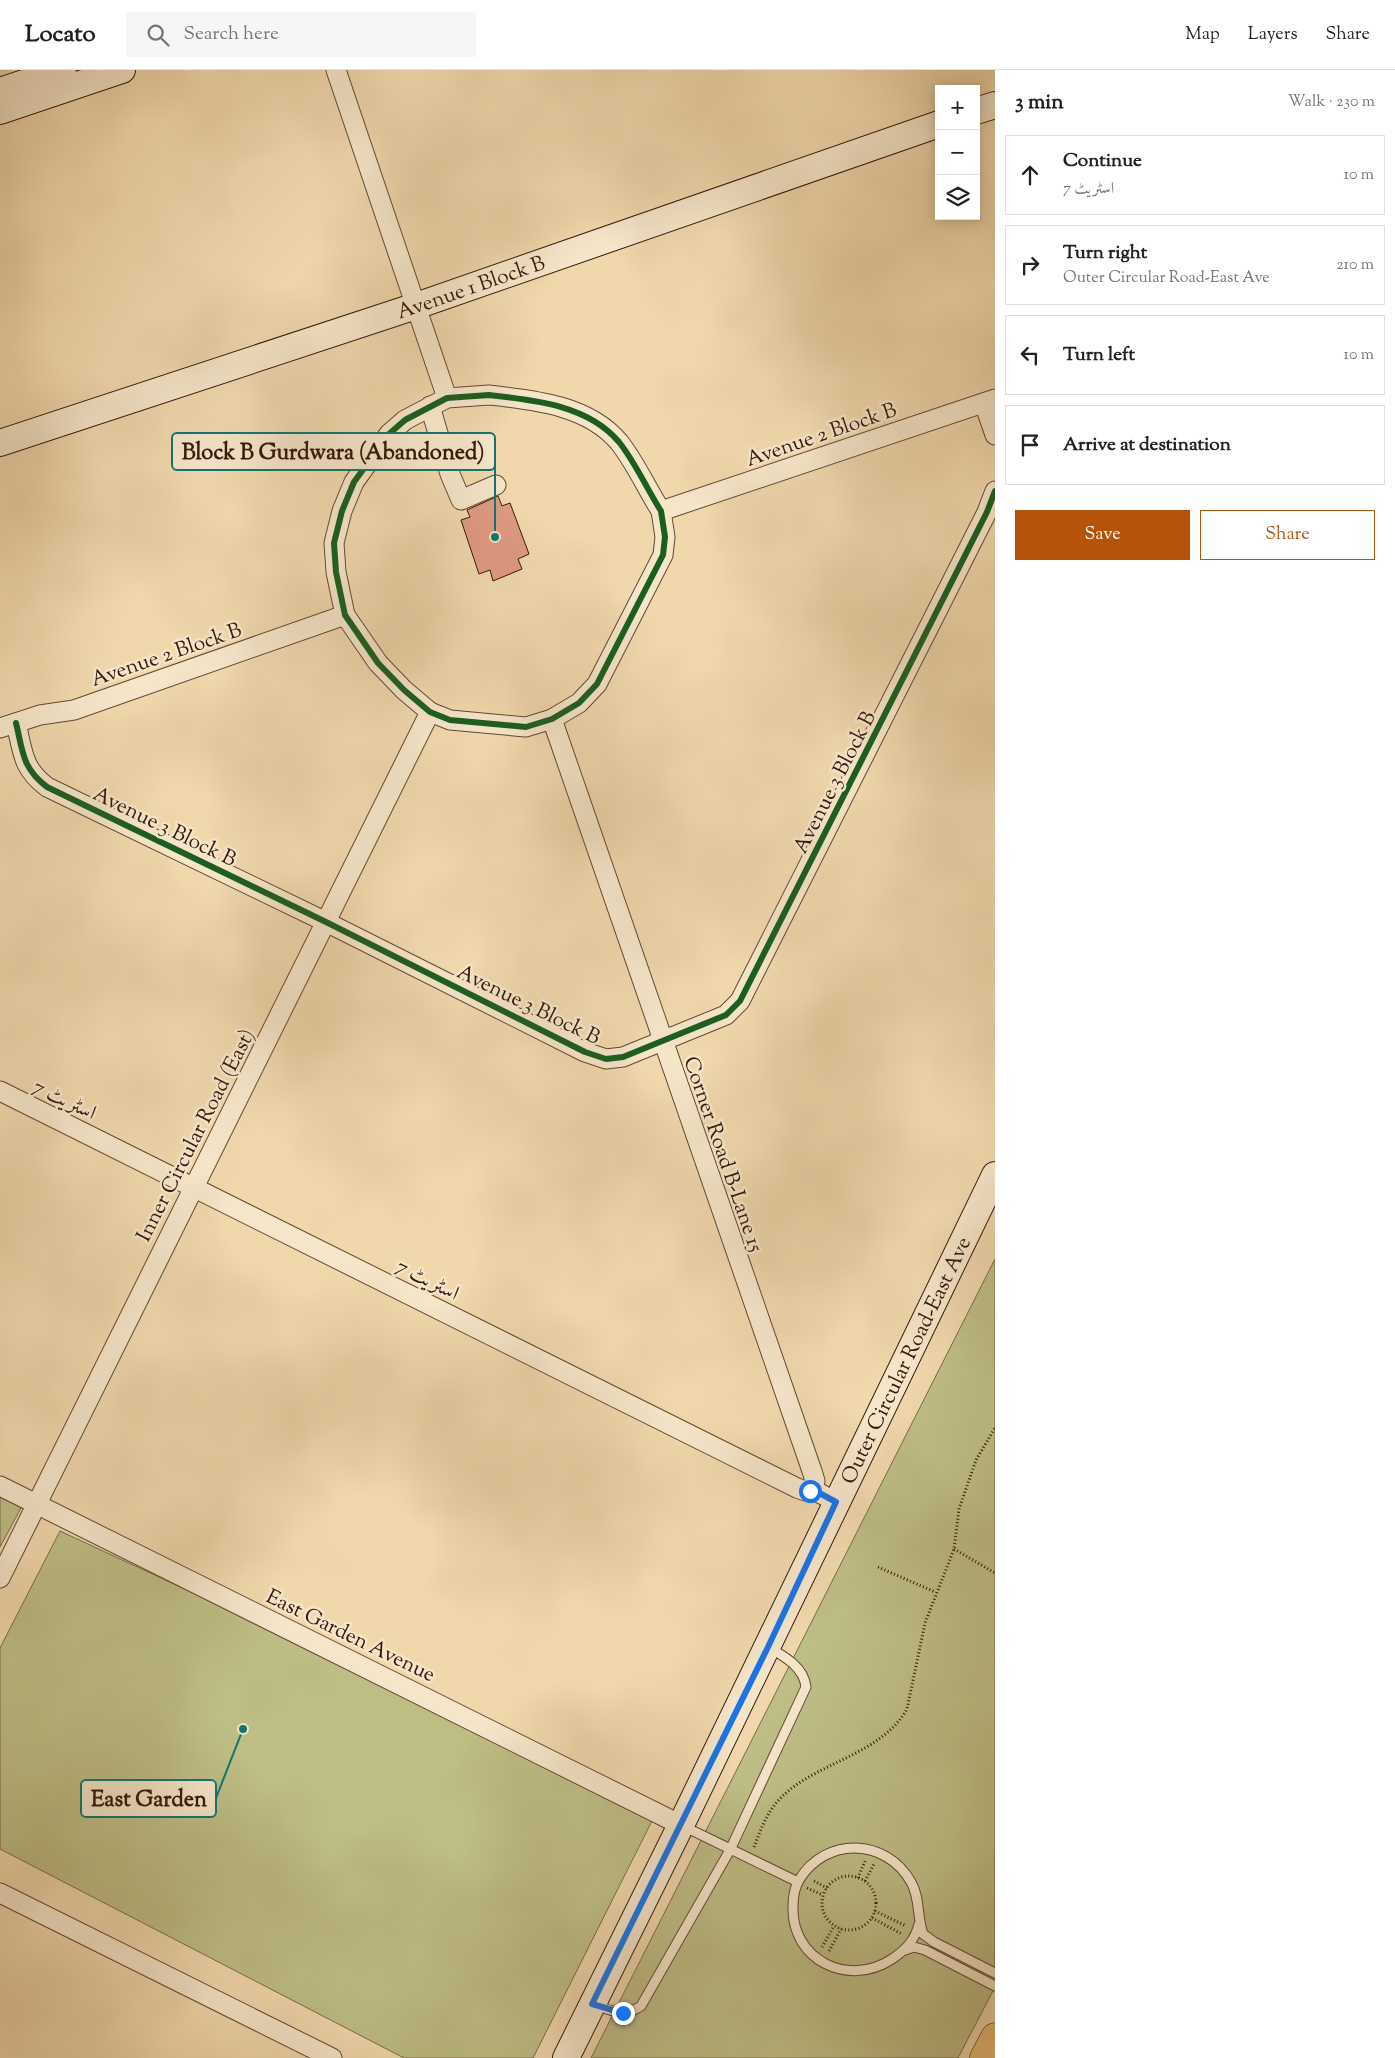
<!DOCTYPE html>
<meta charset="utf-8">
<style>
body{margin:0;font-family:"Sorts Mill Goudy",Amiri,serif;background:#f6f6f6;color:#222}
.controls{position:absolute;right:15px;top:15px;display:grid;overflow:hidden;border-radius:0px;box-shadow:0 2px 12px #0003}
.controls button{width:45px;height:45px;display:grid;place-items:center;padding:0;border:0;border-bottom:1px solid #e0e0e0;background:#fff;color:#222;font:25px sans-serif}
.stop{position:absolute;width:15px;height:15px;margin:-11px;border:4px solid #1a73e8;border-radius:50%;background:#fff}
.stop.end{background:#1a73e8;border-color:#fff;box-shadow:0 1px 5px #0008}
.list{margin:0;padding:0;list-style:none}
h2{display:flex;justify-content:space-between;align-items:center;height:65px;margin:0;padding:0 20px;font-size:21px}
h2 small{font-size:16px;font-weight:400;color:#767676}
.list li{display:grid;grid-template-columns:32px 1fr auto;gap:15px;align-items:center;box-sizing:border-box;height:80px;margin:0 10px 10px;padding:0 10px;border:1px solid #e0e0e0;border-radius:0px}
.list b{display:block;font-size:19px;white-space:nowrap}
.list p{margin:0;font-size:16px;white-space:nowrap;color:#767676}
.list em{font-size:16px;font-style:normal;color:#767676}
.actions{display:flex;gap:10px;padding:15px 20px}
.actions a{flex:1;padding:11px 0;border:1px solid #b45309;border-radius:0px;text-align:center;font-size:18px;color:#b45309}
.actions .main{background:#b45309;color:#fff}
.icon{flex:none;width:28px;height:28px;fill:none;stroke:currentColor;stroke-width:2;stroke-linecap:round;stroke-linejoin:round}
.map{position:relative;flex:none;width:995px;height:1988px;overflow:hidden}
header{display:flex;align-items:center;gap:30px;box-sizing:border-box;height:70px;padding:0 25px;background:#fff;border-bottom:1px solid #e0e0e0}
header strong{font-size:24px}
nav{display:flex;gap:28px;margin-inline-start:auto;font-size:18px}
.search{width:350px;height:45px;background:#f6f6f6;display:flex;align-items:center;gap:12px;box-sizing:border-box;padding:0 18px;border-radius:0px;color:#767676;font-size:19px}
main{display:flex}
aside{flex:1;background:#fff}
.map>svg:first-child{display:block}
</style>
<header>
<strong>Locato</strong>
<div class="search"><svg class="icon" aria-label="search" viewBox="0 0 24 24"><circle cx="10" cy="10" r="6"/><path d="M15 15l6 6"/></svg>Search here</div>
<nav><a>Map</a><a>Layers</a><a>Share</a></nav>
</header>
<main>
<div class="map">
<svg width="995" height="1988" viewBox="0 0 995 1988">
<rect width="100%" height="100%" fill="#f0d7ac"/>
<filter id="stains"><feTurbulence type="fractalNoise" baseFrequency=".004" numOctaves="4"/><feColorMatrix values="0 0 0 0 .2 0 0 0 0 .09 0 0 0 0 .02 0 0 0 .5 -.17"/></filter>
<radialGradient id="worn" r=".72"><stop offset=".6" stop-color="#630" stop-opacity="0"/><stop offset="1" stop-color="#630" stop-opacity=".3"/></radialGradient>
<!-- green -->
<g fill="#bebd86" stroke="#7a6a48">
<polygon points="995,1189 995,1917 958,1988 591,1988"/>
<polygon points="0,1425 22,1436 0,1477"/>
<polygon points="60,1461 658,1739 533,1988 404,1988 0,1779 0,1578"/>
</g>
<!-- building -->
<polygon fill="#e09a83" stroke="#35180a" points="498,426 502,436 510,433 529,484 518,489 522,499 493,511 490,500 479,504 461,450 470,447 467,440"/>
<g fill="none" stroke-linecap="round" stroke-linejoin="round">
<defs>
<g id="lane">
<polyline points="683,1756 798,1812"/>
<path d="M919 1854C915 1870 906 1880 892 1889 848 1918 791 1890 793 1836 793 1828 795 1817 799 1810 826 1766 886 1768 911 1812 920 1827 917 1847 923 1864L934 1872 995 1903"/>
<polyline points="905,1880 914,1877 925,1880 995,1916"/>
<path d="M595 1935C614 1941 623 1948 641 1936L730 1780 806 1617C804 1597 784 1586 768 1577"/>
</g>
<g id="street">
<polyline points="336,0 447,328"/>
<path d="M489 325C534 330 588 335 619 372 635 392 647 419 661 441L665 467 663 485 597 614 579 633 552 649 526 657 450 650 430 642 404 620 378 593 345 545 336 502 334 473 342 441 354 412 389 364 405 350 447 328Z"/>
<polyline points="984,333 995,365"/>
<polyline points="430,336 450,404 461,430 496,415"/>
<polyline points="661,441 995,329"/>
<polyline points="552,649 812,1401 815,1411 812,1419"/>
<path d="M16 653C23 682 22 698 47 717L326 852 585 982 606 989 623 987 726 945 740 931 987 442 995 421"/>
<polyline points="0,658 40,645 74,640 345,545"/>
<polyline points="0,1021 797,1418 805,1421 812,1419 836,1432"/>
<polyline points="0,1416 681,1755"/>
<polyline points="0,1508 430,642"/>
<polyline points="0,1823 332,1988"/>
</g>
<g id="secondary">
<polyline points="0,21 63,0"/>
<polyline points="0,41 122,0"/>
<polyline points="976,41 995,35"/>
<path id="s1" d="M0 373 416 236 939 54"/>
<path id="s2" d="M566 1988 681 1755 995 1105"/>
</g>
<polyline id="primary" points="984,1988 995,1967"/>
</defs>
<!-- lane casing -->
<use href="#lane" stroke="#644832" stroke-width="11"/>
<!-- street casing -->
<use href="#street" stroke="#644832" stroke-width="21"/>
<!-- secondary casing -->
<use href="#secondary" stroke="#35180a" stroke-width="28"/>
<!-- primary casing -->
<use href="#primary" stroke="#35180a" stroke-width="29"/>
<!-- path -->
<g stroke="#35180a" stroke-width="3" stroke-dasharray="1 2.5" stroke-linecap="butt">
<polyline points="954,1479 995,1503"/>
<polyline points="878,1497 935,1522"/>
<path d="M754 1777C760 1761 766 1745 777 1732 810 1693 880 1687 907 1639L925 1553 954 1479 959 1439 976 1390 995 1358"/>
<circle cx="849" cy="1833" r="27"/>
<polyline points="858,1808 865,1791"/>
<polyline points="814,1811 827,1818"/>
<polyline points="865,1811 874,1794"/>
<polyline points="807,1818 823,1825"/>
<polyline points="875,1841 906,1856"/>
<polyline points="872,1848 902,1864"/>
<polyline points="822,1877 834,1856"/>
<polyline points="829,1881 841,1859"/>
</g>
<!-- lane -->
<use href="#lane" stroke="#f5e5c9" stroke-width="9"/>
<!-- street -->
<use href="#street" stroke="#f5e5c9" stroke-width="19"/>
<!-- secondary -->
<use href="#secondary" stroke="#f5e5c9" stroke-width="26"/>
<!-- primary -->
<use href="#primary" stroke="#e8bc76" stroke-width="28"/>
<defs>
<g id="cycleway">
<path d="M489 325C534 330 588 335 619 372 635 392 647 419 661 441L665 467 663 485 597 614 579 633 552 649 526 657 450 650 430 642 404 620 378 593 345 545 336 502 334 473 342 441 354 412 389 364 405 350 447 328Z"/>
<path d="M16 653C23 682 22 698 47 717L326 852 585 982 606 989 623 987 726 945 740 931 987 442 995 421"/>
</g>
</defs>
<!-- cycleway casing -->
<use href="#cycleway" stroke="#f5e5c9" stroke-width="9"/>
<!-- cycleway -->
<use href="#cycleway" stroke="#1b5e20" stroke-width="6"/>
</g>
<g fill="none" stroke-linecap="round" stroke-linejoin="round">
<!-- route -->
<polyline stroke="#1a73e8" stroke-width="6" points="623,1943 592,1934 768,1577 836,1432 812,1419 810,1421"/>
</g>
<g text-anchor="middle" stroke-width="5" stroke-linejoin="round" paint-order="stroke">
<!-- street labels -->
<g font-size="21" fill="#35180a" stroke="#f5e5c9">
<text dy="7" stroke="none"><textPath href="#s1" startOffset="496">Avenue 1 Block B</textPath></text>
<text transform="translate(821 364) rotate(-19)" y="7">Avenue 2 Block B</text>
<text transform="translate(166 584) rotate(-19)" y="7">Avenue 2 Block B</text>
<text transform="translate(834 712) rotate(-63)" y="7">Avenue 3 Block B</text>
<text transform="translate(165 756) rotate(26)" y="7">Avenue 3 Block B</text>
<text transform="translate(529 934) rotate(26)" y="7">Avenue 3 Block B</text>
<text transform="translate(65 1029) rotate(26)" y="7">اسٹریٹ 7</text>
<text transform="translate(195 1065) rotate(-63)" y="7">Inner Circular Road (East)</text>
<text transform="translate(724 1084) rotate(71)" y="7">Corner Road B-Lane 15</text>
<text transform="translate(428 1209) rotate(27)" y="7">اسٹریٹ 7</text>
<text dy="7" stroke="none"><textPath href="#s2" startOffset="776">Outer Circular Road-East Ave</textPath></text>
<text transform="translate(351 1565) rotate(26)" y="7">East Garden Avenue</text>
</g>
</g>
<!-- callouts -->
<path fill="none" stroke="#0f766e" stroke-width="2" d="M495 467L495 381M243 1659L216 1728"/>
<g fill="#0f766e" stroke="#f5e5c9" stroke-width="2">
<circle cx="495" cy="467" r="5"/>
<circle cx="243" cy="1659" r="5"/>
</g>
<g fill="#f5e5c9" stroke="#0f766e" stroke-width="2">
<rect x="172" y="363" width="323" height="37" rx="5"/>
<rect x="81" y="1710" width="135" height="37" rx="5"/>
</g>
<g font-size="22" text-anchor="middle" font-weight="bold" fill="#35180a">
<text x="333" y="389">Block B Gurdwara (Abandoned)</text>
<text x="149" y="1736">East Garden</text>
</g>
<rect width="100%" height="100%" filter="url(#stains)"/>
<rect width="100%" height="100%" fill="url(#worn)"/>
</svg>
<div class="controls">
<button>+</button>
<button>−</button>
<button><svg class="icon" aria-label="layers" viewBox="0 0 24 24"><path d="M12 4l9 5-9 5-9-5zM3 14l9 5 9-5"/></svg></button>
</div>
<div class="stop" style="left:810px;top:1421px"></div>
<div class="stop end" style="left:623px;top:1943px"></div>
</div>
<aside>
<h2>3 min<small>Walk · 230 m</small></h2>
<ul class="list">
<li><svg class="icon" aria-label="ahead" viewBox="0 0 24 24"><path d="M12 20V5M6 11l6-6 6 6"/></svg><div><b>Continue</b><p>اسٹریٹ 7</p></div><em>10 m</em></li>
<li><svg class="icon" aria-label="right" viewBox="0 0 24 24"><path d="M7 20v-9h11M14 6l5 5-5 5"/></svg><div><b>Turn right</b><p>Outer Circular Road-East Ave</p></div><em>210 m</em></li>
<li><svg class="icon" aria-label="left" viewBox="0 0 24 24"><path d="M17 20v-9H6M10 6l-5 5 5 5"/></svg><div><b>Turn left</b></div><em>10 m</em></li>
<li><svg class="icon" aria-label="arrive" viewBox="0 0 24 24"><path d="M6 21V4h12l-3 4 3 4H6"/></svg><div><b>Arrive at destination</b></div></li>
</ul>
<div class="actions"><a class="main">Save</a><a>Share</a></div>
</aside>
</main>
